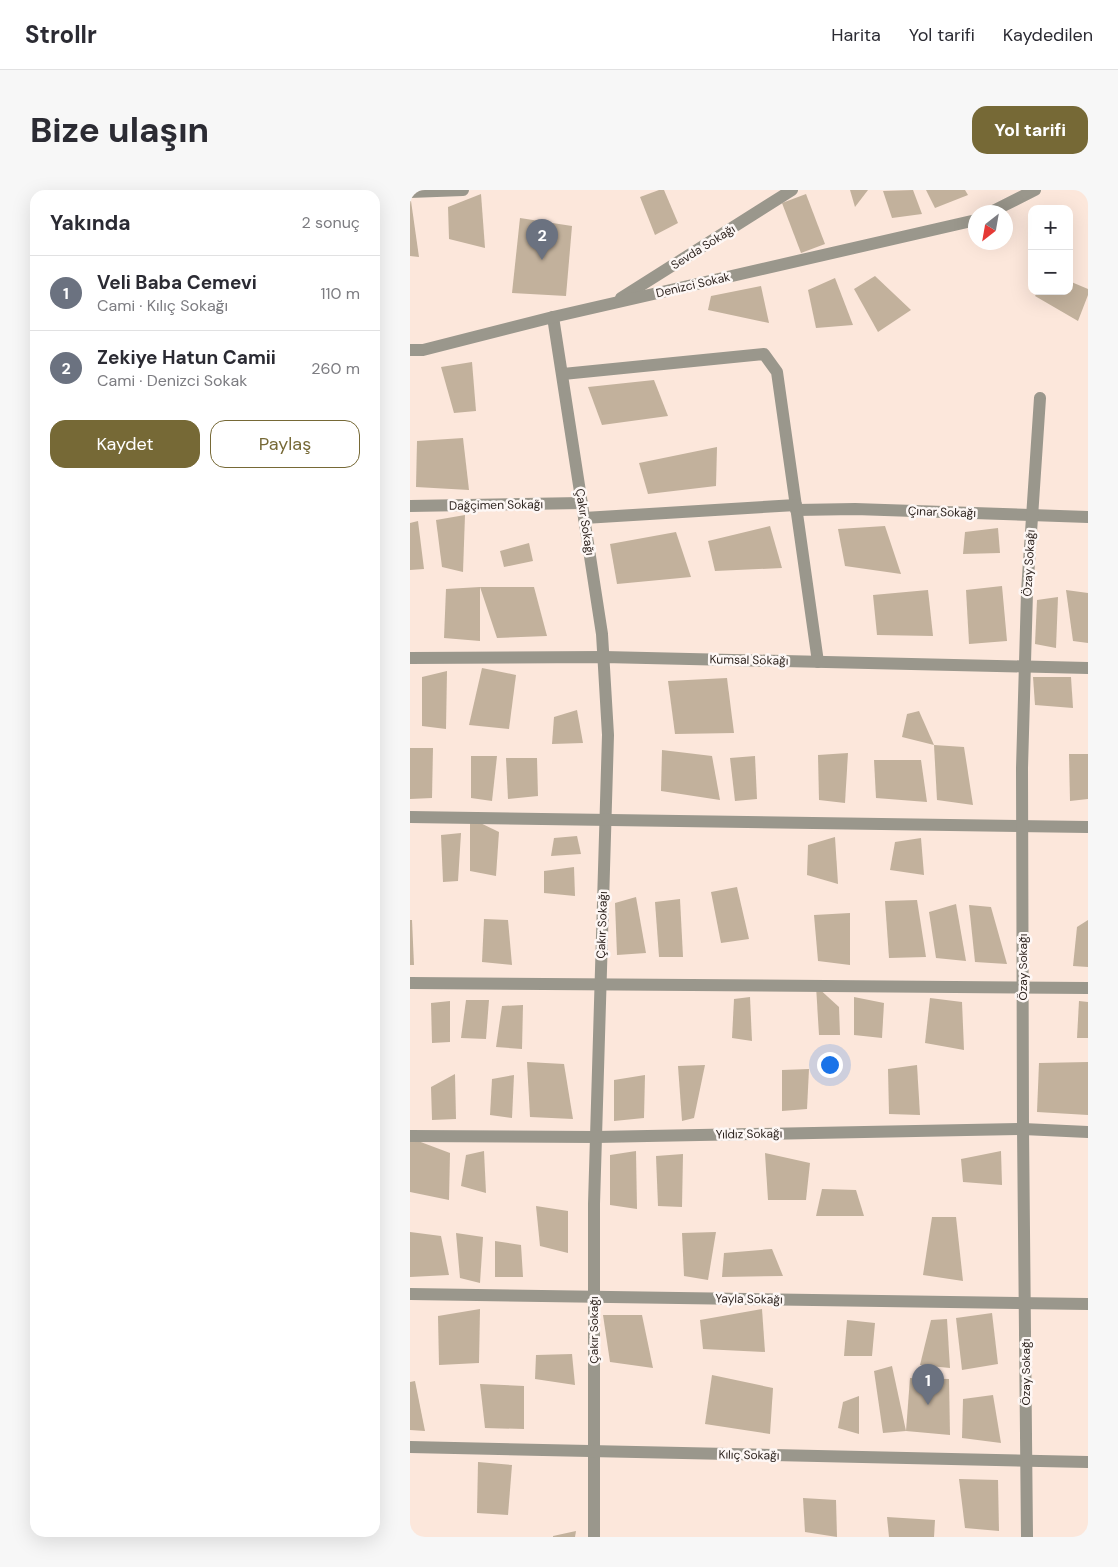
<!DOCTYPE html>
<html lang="tr">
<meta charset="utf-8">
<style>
body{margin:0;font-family:"DM Sans",sans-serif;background:#f7f7f7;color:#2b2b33}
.controls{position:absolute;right:15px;top:15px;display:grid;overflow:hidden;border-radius:10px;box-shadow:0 5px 20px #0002}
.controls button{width:45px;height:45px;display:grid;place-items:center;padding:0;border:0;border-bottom:1px solid #e1e1e2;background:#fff;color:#2b2b33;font:25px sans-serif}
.compass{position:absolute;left:558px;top:15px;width:45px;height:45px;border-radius:50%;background:#fff;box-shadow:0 5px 20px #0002;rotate:211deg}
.you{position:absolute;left:419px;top:874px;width:18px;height:18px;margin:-12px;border:4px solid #fff;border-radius:50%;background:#1a73e8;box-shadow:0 0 0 8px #1a73e833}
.badge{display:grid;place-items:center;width:32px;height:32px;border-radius:50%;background:#766936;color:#fff;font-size:16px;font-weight:700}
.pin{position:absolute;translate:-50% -41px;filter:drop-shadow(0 1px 2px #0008)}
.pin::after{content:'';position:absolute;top:26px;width:18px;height:15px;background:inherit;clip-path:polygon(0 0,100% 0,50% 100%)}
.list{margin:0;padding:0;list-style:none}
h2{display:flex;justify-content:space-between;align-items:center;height:65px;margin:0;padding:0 20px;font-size:21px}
h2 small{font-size:16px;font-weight:400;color:#7c7c81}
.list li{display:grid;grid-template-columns:32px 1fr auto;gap:15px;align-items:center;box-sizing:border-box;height:75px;padding:0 20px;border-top:1px solid #e1e1e2}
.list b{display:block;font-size:19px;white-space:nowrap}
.list p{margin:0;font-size:16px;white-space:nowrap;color:#7c7c81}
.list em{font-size:16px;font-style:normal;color:#7c7c81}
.actions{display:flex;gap:10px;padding:15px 20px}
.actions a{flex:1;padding:11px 0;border:1px solid #766936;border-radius:15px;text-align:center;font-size:18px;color:#766936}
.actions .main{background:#766936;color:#fff}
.map{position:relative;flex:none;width:678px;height:1347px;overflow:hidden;border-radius:15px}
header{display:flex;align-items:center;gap:30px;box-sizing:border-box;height:70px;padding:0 25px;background:#fff;border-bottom:1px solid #e1e1e2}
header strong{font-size:24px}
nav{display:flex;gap:28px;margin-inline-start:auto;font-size:18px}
.intro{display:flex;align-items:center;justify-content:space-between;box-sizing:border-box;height:120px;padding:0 30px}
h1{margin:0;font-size:35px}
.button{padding:12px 22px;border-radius:15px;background:#766936;color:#fff;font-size:18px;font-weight:700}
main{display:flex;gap:30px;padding:0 30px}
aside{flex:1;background:#fff;border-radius:15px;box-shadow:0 5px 20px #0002}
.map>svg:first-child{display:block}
</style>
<header>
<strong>Strollr</strong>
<nav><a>Harita</a><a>Yol tarifi</a><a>Kaydedilen</a></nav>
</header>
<div class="intro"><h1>Bize ulaşın</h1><a class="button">Yol tarifi</a></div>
<main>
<aside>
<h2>Yakında<small>2 sonuç</small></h2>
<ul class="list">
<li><span class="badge" style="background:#6b7280">1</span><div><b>Veli Baba Cemevi</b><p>Cami · Kılıç Sokağı</p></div><em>110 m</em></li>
<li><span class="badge" style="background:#6b7280">2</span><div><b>Zekiye Hatun Camii</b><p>Cami · Denizci Sokak</p></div><em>260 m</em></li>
</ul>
<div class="actions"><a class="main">Kaydet</a><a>Paylaş</a></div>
</aside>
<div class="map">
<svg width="678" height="1347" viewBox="0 0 678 1347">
<rect width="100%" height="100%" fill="#fce7db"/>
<!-- building -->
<g fill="#c2b19c">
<polygon points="249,0 254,0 268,33 245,45 230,7"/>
<polygon points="440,0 458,0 445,17"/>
<polygon points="503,0 512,24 482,28 473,1"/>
<polygon points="516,0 555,0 558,5 525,18"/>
<polygon points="71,4 75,58 39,49 38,17"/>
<polygon points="396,4 415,54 391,63 372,13"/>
<polygon points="0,11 1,11 9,67 0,66"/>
<polygon points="110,28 162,36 156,106 102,103"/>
<polygon points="465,86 501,120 468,142 444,99"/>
<polygon points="425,88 443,135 406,138 398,100"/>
<polygon points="659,91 678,99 678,105 668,131 625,106 628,101 659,101"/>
<polygon points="351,96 359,133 298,120 301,106"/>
<polygon points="62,172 66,221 44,223 31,177"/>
<polygon points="244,190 258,226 192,235 178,197"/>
<polygon points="53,248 59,300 6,297 7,251"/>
<polygon points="307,257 306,296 238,304 229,273"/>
<polygon points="55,325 53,382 32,377 26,330"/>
<polygon points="8,331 14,379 0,380 0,333"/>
<polygon points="360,336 372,378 305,381 298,351"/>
<polygon points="475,336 491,384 435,376 428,339"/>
<polygon points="588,338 590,363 553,364 555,342"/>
<polygon points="266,342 281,387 207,394 200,354"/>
<polygon points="119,353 123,371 94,377 90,361"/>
<polygon points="592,396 597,451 559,454 556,400"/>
<polygon points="70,397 70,451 34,448 36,399"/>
<polygon points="70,397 124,397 137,446 87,448"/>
<polygon points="518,400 523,446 467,445 463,405"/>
<polygon points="656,400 678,403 678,453 663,451"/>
<polygon points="648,407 646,458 625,454 627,410"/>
<polygon points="72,478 106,485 99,539 59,535"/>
<polygon points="37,481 36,539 12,536 12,487"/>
<polygon points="623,487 661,487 663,518 625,515"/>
<polygon points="317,488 324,543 265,544 258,491"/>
<polygon points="167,520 173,553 142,554 144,527"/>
<polygon points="509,521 524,555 492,547 497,524"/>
<polygon points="524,555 554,557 563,615 527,610"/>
<polygon points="0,558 23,558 22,608 0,609"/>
<polygon points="252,560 302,566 310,610 251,601"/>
<polygon points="438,563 435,613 409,610 408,565"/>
<polygon points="659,564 678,564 678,609 660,611"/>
<polygon points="61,566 87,566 82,611 61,608"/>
<polygon points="345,566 347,609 325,611 320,568"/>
<polygon points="96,568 127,568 128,606 98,609"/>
<polygon points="464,570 511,570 517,612 466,608"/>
<polygon points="60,628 89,642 86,686 60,681"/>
<polygon points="51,643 48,691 33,692 31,645"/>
<polygon points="167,646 171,664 141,666 144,648"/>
<polygon points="425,647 428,694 397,685 398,655"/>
<polygon points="511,648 514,685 480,680 485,652"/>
<polygon points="164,677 165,706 134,703 134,681"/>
<polygon points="327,697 339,749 311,753 301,702"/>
<polygon points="226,707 236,763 207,765 205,713"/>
<polygon points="270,709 273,767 249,767 245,712"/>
<polygon points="507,710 516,767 479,768 475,711"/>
<polygon points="546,714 556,771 526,768 519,722"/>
<polygon points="559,715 581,717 597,774 565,772"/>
<polygon points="440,723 440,775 408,771 404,725"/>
<polygon points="74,729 98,730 102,775 72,772"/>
<polygon points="0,730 2,730 4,775 0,775"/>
<polygon points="678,730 678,777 663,776 667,737"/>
<polygon points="406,796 429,817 430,845 409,845"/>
<polygon points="340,807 342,851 322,848 324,809"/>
<polygon points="444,807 474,813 472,848 444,845"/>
<polygon points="520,808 552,812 554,860 515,853"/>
<polygon points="56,810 79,810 76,849 51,848"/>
<polygon points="40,811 40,852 22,853 21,813"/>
<polygon points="669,811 678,812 678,848 667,848"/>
<polygon points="113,815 112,859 86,857 92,816"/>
<polygon points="117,872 154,874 163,929 120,927"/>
<polygon points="678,872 678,925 627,922 629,873"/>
<polygon points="295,875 284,928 272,931 268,876"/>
<polygon points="507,875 510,925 479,924 478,879"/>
<polygon points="399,879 397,919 372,921 372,880"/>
<polygon points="45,884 46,929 22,930 21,897"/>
<polygon points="104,885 102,928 80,925 82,889"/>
<polygon points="235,885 234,928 204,931 204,890"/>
<polygon points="0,948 40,963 39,1010 0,1002"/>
<polygon points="74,961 76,1003 51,996 56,965"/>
<polygon points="226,961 227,1019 200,1015 200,965"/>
<polygon points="591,961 592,995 553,992 551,969"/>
<polygon points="355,963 400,973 396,1010 358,1010"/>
<polygon points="273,964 272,1017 248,1016 246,966"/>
<polygon points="412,999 446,1000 454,1026 406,1026"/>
<polygon points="126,1016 158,1021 158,1063 130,1056"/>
<polygon points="522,1027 546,1027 553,1091 513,1085"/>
<polygon points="0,1042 31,1046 39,1085 0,1087"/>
<polygon points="306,1042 298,1090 274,1086 272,1043"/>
<polygon points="46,1043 73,1047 70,1093 50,1088"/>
<polygon points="85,1051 111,1055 113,1087 85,1087"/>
<polygon points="362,1059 373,1086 312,1087 314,1063"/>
<polygon points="70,1119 69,1173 29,1175 28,1126"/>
<polygon points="352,1119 355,1162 293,1159 290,1130"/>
<polygon points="582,1123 588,1174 552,1180 546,1128"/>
<polygon points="193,1125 232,1125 243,1178 200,1172"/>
<polygon points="537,1129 540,1178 510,1175 521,1130"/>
<polygon points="437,1130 465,1133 462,1166 434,1166"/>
<polygon points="162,1164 165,1195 125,1189 126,1165"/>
<polygon points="482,1176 496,1241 473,1243 464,1181"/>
<polygon points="302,1185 363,1198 360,1244 295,1234"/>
<polygon points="500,1188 539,1189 540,1245 496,1241"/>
<polygon points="5,1191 15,1241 0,1240 0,1192"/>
<polygon points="70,1194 114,1196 114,1239 75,1238"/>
<polygon points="583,1205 591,1253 552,1248 553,1209"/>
<polygon points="449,1206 449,1244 428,1238 433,1212"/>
<polygon points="68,1272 102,1275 98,1325 67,1323"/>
<polygon points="549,1289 588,1290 589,1341 555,1338"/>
<polygon points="393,1308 426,1310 427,1347 395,1342"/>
<polygon points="477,1327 525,1330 524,1347 479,1347"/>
<polygon points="166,1341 165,1347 143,1347 143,1346"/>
</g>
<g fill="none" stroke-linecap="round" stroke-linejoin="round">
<!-- minor -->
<g stroke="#9a978c" stroke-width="12">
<polyline points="0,2 53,0"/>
<polyline points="581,22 625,0"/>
<polyline points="211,108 382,0"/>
<polyline points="143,127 192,444 198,545 184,1014 184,1347"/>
<polyline points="0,160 13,160 143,127 566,30"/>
<polyline points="153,184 354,164 367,182 408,472"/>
<polyline points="0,316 172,313"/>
<polyline points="386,320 445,319 678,327"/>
<polyline points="174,328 386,315"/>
<polyline points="0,468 194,467 678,478"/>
<polyline points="0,627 678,637"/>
<polyline points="0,793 678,798"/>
<polyline points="0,946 186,947 613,939 678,942"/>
<polyline points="0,1104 678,1114"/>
<polyline points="0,1257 678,1272"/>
<polyline points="617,1347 613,939 612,578 617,402 630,208"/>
</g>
</g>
<g text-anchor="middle" stroke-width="5" stroke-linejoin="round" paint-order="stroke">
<!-- street labels -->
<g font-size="12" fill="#291f1a" stroke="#fdf7f5">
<text transform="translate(293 57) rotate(-32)" y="4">Sevda Sokağı</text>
<text transform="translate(283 95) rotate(-13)" y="4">Denizci Sokak</text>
<text transform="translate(86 315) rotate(-1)" y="4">Dağçimen Sokağı</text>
<text transform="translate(532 322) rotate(2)" y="4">Çınar Sokağı</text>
<text transform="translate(175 332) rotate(81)" y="4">Çakır Sokağı</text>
<text transform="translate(619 373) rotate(-87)" y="4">Özay Sokağı</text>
<text transform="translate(339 470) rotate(1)" y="4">Kumsal Sokağı</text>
<text transform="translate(192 735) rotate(-88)" y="4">Çakır Sokağı</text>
<text transform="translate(613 777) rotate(-90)" y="4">Özay Sokağı</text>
<text transform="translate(339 944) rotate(-1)" y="4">Yıldız Sokağı</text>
<text transform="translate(339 1109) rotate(1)" y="4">Yayla Sokağı</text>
<text transform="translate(184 1140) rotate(-90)" y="4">Çakır Sokağı</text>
<text transform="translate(616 1182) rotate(-90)" y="4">Özay Sokağı</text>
<text transform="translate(339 1265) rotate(1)" y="4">Kılıç Sokağı</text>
</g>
</g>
</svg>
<div class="controls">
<button>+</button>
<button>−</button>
</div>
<svg class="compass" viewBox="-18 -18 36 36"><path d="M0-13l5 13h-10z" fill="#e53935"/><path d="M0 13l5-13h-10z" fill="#7c7c81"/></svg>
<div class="you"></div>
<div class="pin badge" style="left:518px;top:1215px;background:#6b7280">1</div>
<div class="pin badge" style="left:132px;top:70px;background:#6b7280">2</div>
</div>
</main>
